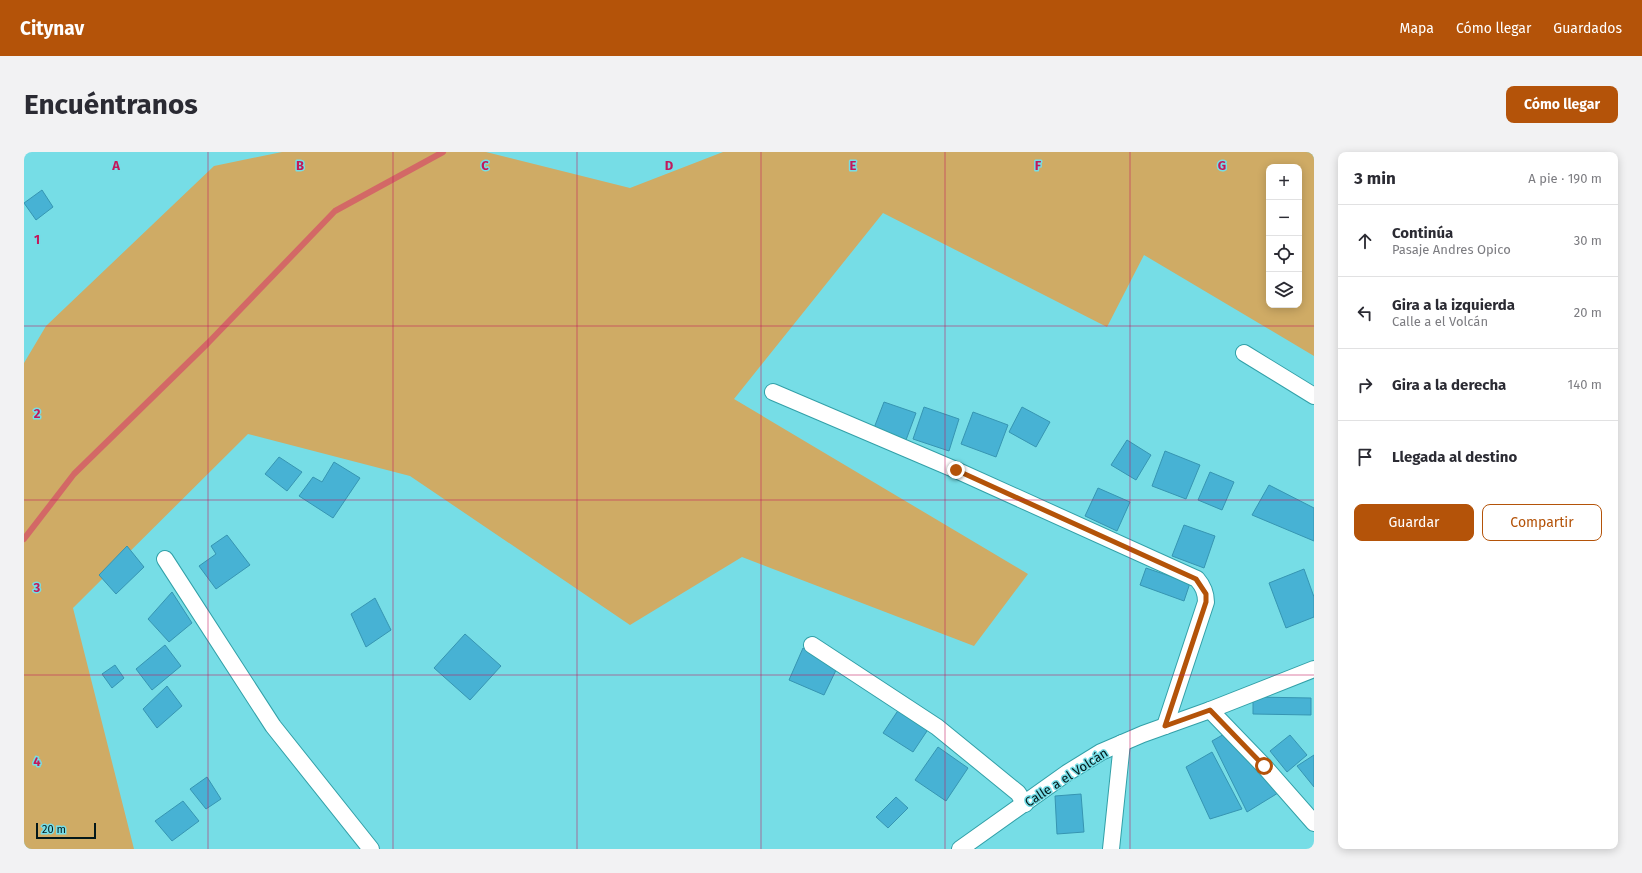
<!DOCTYPE html>
<html lang="es">
<meta charset="utf-8">
<style>
body{margin:0;font-family:"Fira Sans",sans-serif;background:#f2f2f3;color:#2b2b33}
.controls{position:absolute;right:12px;top:12px;display:grid;overflow:hidden;border-radius:8px;box-shadow:0 2px 10px #0003}
.controls button{width:36px;height:36px;display:grid;place-items:center;padding:0;border:0;border-bottom:1px solid #e1e1e2;background:#fff;color:#2b2b33;font:20px sans-serif}
.scale{position:absolute;left:12px;bottom:10px;width:60px;box-sizing:border-box;padding-left:4px;border:2px solid #03181a;border-top:0;font-size:11px;line-height:14px;white-space:nowrap;color:#03181a;-webkit-text-stroke:3px #76dde6;paint-order:stroke}
.stop{position:absolute;width:12px;height:12px;margin:-9px;border:3px solid #b45309;border-radius:50%;background:#fff}
.stop.end{background:#b45309;border-color:#fff;box-shadow:0 1px 4px #0008}
.list{margin:0;padding:0;list-style:none}
h2{display:flex;justify-content:space-between;align-items:center;height:52px;margin:0;padding:0 16px;font-size:17px}
h2 small{font-size:13px;font-weight:400;color:#7c7c81}
.list li{display:grid;grid-template-columns:26px 1fr auto;gap:12px;align-items:center;box-sizing:border-box;height:72px;padding:0 16px;border-top:1px solid #e1e1e2}
.list b{display:block;font-size:15px;white-space:nowrap}
.list p{margin:0;font-size:13px;white-space:nowrap;color:#7c7c81}
.list em{font-size:13px;font-style:normal;color:#7c7c81}
.actions{display:flex;gap:8px;padding:12px 16px}
.actions a{flex:1;padding:9px 0;border:1px solid #b45309;border-radius:8px;text-align:center;font-size:14px;color:#b45309}
.actions .main{background:#b45309;color:#fff}
.icon{flex:none;width:22px;height:22px;fill:none;stroke:currentColor;stroke-width:2;stroke-linecap:round;stroke-linejoin:round}
.map{position:relative;flex:none;width:1290px;height:697px;overflow:hidden;border-radius:8px}
header{display:flex;align-items:center;gap:24px;box-sizing:border-box;height:56px;padding:0 20px;background:#b45309;color:#fff}
header strong{font-size:19px}
nav{display:flex;gap:22px;margin-inline-start:auto;font-size:14px}
.intro{display:flex;align-items:center;justify-content:space-between;box-sizing:border-box;height:96px;padding:0 24px}
h1{margin:0;font-size:28px}
.button{padding:10px 18px;border-radius:8px;background:#b45309;color:#fff;font-size:14px;font-weight:700}
main{display:flex;gap:24px;padding:0 24px}
aside{flex:1;background:#fff;border-radius:8px;box-shadow:0 2px 10px #0003}
.map>svg:first-child{display:block}
</style>
<header>
<strong>Citynav</strong>
<nav><a>Mapa</a><a>Cómo llegar</a><a>Guardados</a></nav>
</header>
<div class="intro"><h1>Encuéntranos</h1><a class="button">Cómo llegar</a></div>
<main>
<div class="map">
<svg width="1290" height="697" viewBox="0 0 1290 697">
<rect width="100%" height="100%" fill="#76dde6"/>
<!-- green -->
<path fill="#cfab65" fill-rule="evenodd" d="M258 0H462L606 36 699 0H1290V204L1120 103 1083 175 859 61 710 247 1004 422 950 494 718 405 606 473 386 324 224 282 49 456 110 697H0V211L22 174 190 14ZM1245 15H1275V153H1245Z"/>
<g fill="none" stroke-linecap="round" stroke-linejoin="round">
<!-- stream -->
<polyline stroke="#d36866" stroke-width="6" points="0,387 50,322 184,191 311,59 419,0"/>
</g>
<!-- building -->
<g fill="#47b2d4" stroke="#3695b2">
<polygon points="18,38 29,55 12,68 0,51"/>
<polygon points="860,250 892,261 882,288 850,276"/>
<polygon points="900,255 935,267 925,299 889,287"/>
<polygon points="998,255 1026,270 1012,295 985,280"/>
<polygon points="949,260 984,273 972,305 937,292"/>
<polygon points="1103,288 1127,303 1112,328 1087,313"/>
<polygon points="1141,299 1176,313 1162,347 1128,334"/>
<polygon points="255,305 278,320 263,339 241,322"/>
<polygon points="310,310 336,326 309,366 275,344 289,325 298,330"/>
<polygon points="1186,320 1210,330 1198,358 1174,348"/>
<polygon points="1245,333 1290,356 1290,389 1228,363"/>
<polygon points="1074,336 1106,350 1093,379 1061,364"/>
<polygon points="1160,373 1191,384 1180,416 1148,404"/>
<polygon points="203,383 226,413 192,437 175,414 192,402 187,394"/>
<polygon points="103,394 120,415 92,442 75,423"/>
<polygon points="1122,416 1166,431 1160,449 1116,433"/>
<polygon points="1280,417 1290,445 1290,465 1262,476 1245,431"/>
<polygon points="148,440 168,471 145,490 124,467"/>
<polygon points="351,446 367,478 342,495 327,462"/>
<polygon points="441,482 477,514 446,548 410,516"/>
<polygon points="141,493 157,514 128,538 112,517"/>
<polygon points="779,496 815,512 800,543 765,528"/>
<polygon points="91,513 100,526 88,536 78,522"/>
<polygon points="143,534 158,554 133,576 119,557"/>
<polygon points="1229,545 1287,546 1287,563 1229,562"/>
<polygon points="877,554 907,573 889,600 859,581"/>
<polygon points="1202,581 1254,641 1223,660 1188,589"/>
<polygon points="1266,583 1283,603 1263,620 1246,599"/>
<polygon points="914,595 944,616 922,649 891,628"/>
<polygon points="1188,600 1218,657 1186,667 1162,615"/>
<polygon points="1290,603 1290,635 1273,614"/>
<polygon points="183,625 197,647 182,657 166,637"/>
<polygon points="1057,642 1060,680 1033,682 1031,644"/>
<polygon points="872,645 884,656 864,676 852,665"/>
<polygon points="159,649 175,669 148,689 131,669"/>
</g>
<g fill="none" stroke-linecap="round" stroke-linejoin="round">
<defs>
<g id="minor">
<polyline points="1220,201 1290,244"/>
<path d="M749 240 932 318 1173 427C1179 434 1182 440 1182 450L1141 574"/>
<polyline points="141,407 249,574 347,697"/>
<polyline points="788,493 913,575 994,641 1001,652"/>
<polyline points="1186,558 1240,614 1290,671"/>
<polyline points="936,697 1043,621 1077,600 1119,582 1186,558 1290,517"/>
<polyline points="1087,697 1098,591"/>
</g>
</defs>
<!-- minor casing -->
<use href="#minor" stroke="#32a0a8" stroke-width="18"/>
<!-- minor -->
<use href="#minor" stroke="#fff" stroke-width="16"/>
</g>
<g fill="none" stroke-linecap="round" stroke-linejoin="round">
<!-- route -->
<polyline stroke="#b45309" stroke-width="5" points="932,318 1172,427 1182,442 1182,450 1141,574 1186,558 1240,614"/>
</g>
<!-- grid -->
<path fill="none" stroke="#c2185b" stroke-width="1" stroke-opacity="0.55" d="M184 0V697M369 0V697M553 0V697M737 0V697M921 0V697M1106 0V697M0 174H1290M0 348H1290M0 523H1290"/>
<g text-anchor="middle" stroke-width="3" stroke-linejoin="round" paint-order="stroke">
<!-- street labels -->
<g font-size="13" fill="#03181a" stroke="#76dde6">
<text transform="translate(1042 625) rotate(-33)" y="5">Calle a el Volcán</text>
</g>
</g>
<g font-size="13" text-anchor="middle" font-weight="bold" fill="#c2185b" stroke="#76dde6" stroke-width="3" stroke-linejoin="round" paint-order="stroke">
<text x="92" y="18">A</text>
<text x="276" y="18">B</text>
<text x="461" y="18">C</text>
<text x="645" y="18">D</text>
<text x="829" y="18">E</text>
<text x="1014" y="18">F</text>
<text x="1198" y="18">G</text>
<text x="13" y="92">1</text>
<text x="13" y="266">2</text>
<text x="13" y="440">3</text>
<text x="13" y="614">4</text>
</g>
</svg>
<div class="controls">
<button>+</button>
<button>−</button>
<button><svg class="icon" aria-label="locate" viewBox="0 0 24 24"><circle cx="12" cy="12" r="6"/><path d="M12 2v4M12 18v4M2 12h4M18 12h4"/></svg></button>
<button><svg class="icon" aria-label="layers" viewBox="0 0 24 24"><path d="M12 4l9 5-9 5-9-5zM3 14l9 5 9-5"/></svg></button>
</div>
<div class="scale">20 m</div>
<div class="stop" style="left:1240px;top:614px"></div>
<div class="stop end" style="left:932px;top:318px"></div>
</div>
<aside>
<h2>3 min<small>A pie · 190 m</small></h2>
<ul class="list">
<li><svg class="icon" aria-label="ahead" viewBox="0 0 24 24"><path d="M12 20V5M6 11l6-6 6 6"/></svg><div><b>Continúa</b><p>Pasaje Andres Opico</p></div><em>30 m</em></li>
<li><svg class="icon" aria-label="left" viewBox="0 0 24 24"><path d="M17 20v-9H6M10 6l-5 5 5 5"/></svg><div><b>Gira a la izquierda</b><p>Calle a el Volcán</p></div><em>20 m</em></li>
<li><svg class="icon" aria-label="right" viewBox="0 0 24 24"><path d="M7 20v-9h11M14 6l5 5-5 5"/></svg><div><b>Gira a la derecha</b></div><em>140 m</em></li>
<li><svg class="icon" aria-label="arrive" viewBox="0 0 24 24"><path d="M6 21V4h12l-3 4 3 4H6"/></svg><div><b>Llegada al destino</b></div></li>
</ul>
<div class="actions"><a class="main">Guardar</a><a>Compartir</a></div>
</aside>
</main>
